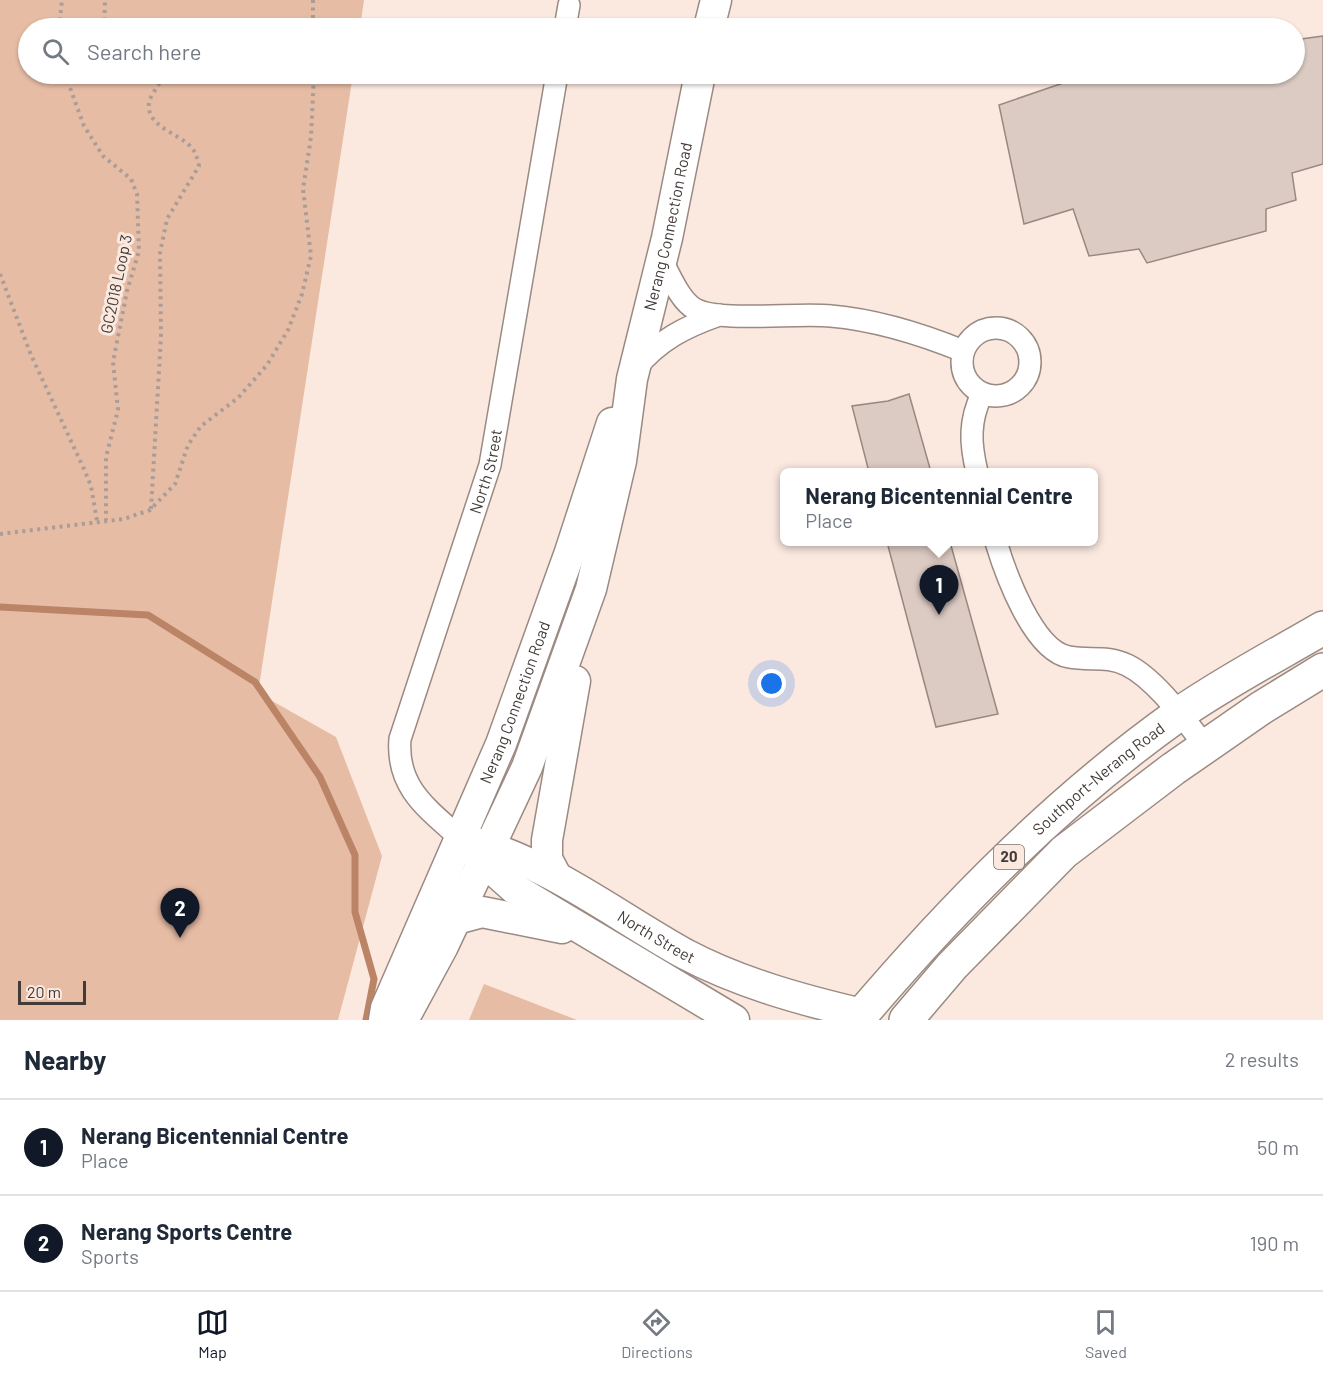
<!DOCTYPE html>
<style>
body{margin:0;font-family:Barlow,sans-serif;background:#f2f2f3;color:#1f2937}
.scale{position:absolute;left:18px;bottom:15px;width:68px;box-sizing:border-box;padding-left:6px;border:3px solid #423b38;border-top:0;font-size:16px;line-height:21px;white-space:nowrap;color:#423b38;-webkit-text-stroke:4px #fbe9e0;paint-order:stroke}
.you{position:absolute;left:772px;top:684px;width:21px;height:21px;margin:-15px;border:4px solid #fff;border-radius:50%;background:#1a73e8;box-shadow:0 0 0 9px #1a73e833}
.badge{display:grid;place-items:center;width:39px;height:39px;border-radius:50%;background:#111827;color:#fff;font-size:20px;font-weight:700}
.pin{position:absolute;translate:-50% -50px;filter:drop-shadow(0 2px 3px #0008)}
.pin::after{content:'';position:absolute;top:32px;width:21px;height:18px;background:inherit;clip-path:polygon(0 0,100% 0,50% 100%)}
.popup{position:absolute;left:780px;top:468px;width:318px;height:78px;box-sizing:border-box;display:grid;place-content:center;border-radius:9px;background:#fff;filter:drop-shadow(0 2px 4px #0005);font-size:20px;white-space:nowrap;color:#747a83}
.popup b{font-size:22px;color:#1f2937}
.popup::after{content:'';position:absolute;left:50%;top:100%;margin-left:-12px;border:12px solid transparent;border-top-color:#fff}
.list{margin:0;padding:0;list-style:none}
h2{display:flex;justify-content:space-between;align-items:center;height:78px;margin:0;padding:0 24px;font-size:26px}
h2 small{font-size:20px;font-weight:400;color:#747a83}
.list li{display:grid;grid-template-columns:39px 1fr auto;gap:18px;align-items:center;box-sizing:border-box;height:96px;padding:0 24px;border-top:2px solid #e0e1e3}
.list b{display:block;font-size:22px;white-space:nowrap}
.list p{margin:0;font-size:20px;white-space:nowrap;color:#747a83}
.list em{font-size:20px;font-style:normal;color:#747a83}
.icon{flex:none;width:33px;height:33px;fill:none;stroke:currentColor;stroke-width:2;stroke-linecap:round;stroke-linejoin:round}
.map{position:relative;flex:none;width:1323px;height:1020px;overflow:hidden}
.search{position:absolute;background:#fff;box-shadow:0 2px 4px #0004;left:18px;right:18px;top:18px;height:66px;display:flex;align-items:center;gap:15px;box-sizing:border-box;padding:0 21px;border-radius:33px;color:#747a83;font-size:22px}
.sheet{height:270px;background:#fff}
nav{display:flex;justify-content:space-around;align-items:center;box-sizing:border-box;height:84px;border-top:2px solid #e0e1e3;background:#fff;font-size:16px;color:#747a83}
nav a{display:grid;justify-items:center;gap:3px}
nav .on{color:#111827}
.map>svg:first-child{display:block}
</style>
<div class="map">
<svg width="1323" height="1020" viewBox="0 0 1323 1020">
<rect width="100%" height="100%" fill="#fbe9e0"/>
<!-- green -->
<g fill="#e7bca5">
<polygon points="0,0 364,0 360,28 28,28 28,74 353,74 258,693 336,737 382,856 338,1020 0,1020"/>
<polygon points="484,984 577,1020 469,1020"/>
</g>
<g fill="none" stroke-linecap="round" stroke-linejoin="round">
<!-- stream -->
<polyline stroke="#bb8467" stroke-width="7" points="0,607 148,615 255,682 320,777 355,855 355,912 374,979 366,1020"/>
</g>
<!-- building -->
<g fill="#dccbc3" stroke="#988880" stroke-width="1.5">
<polygon points="1184,20 1188,28 1152,28"/>
<polygon points="1323,36 1323,164 1292,173 1296,200 1266,209 1266,231 1147,263 1139,249 1089,256 1073,209 1024,224 999,105 1066,82 1064,74 1294,74 1294,40"/>
<polygon points="909,394 931,472 869,472 852,406 888,401"/>
<polygon points="887,542 950,542 998,714 936,727"/>
</g>
<g fill="none" stroke-linecap="round" stroke-linejoin="round">
<defs>
<g id="street">
<polyline points="565,28 569,5"/>
<path d="M662 261C670 275 680 301 695 309 720 323 799 312 831 316 877 320 921 334 963 351"/>
<circle cx="996" cy="362" r="34"/>
<path d="M636 368C659 340 685 327 719 315"/>
<path d="M977 472C970 443 969 421 982 394"/>
<path d="M996 542C1005 572 1033 651 1069 657 1090 661 1107 655 1127 665 1156 679 1186 722 1206 747"/>
<path id="s1" d="M461 839C428 809 396 788 400 739L490 465 557 74"/>
</g>
<g id="secondary">
<polyline points="709,28 716,0"/>
<path id="s2" d="M472 842C551 864 615 915 685 954 740 983 802 1000 862 1014"/>
<polyline points="469,848 515,889 734,1020"/>
<polyline points="556,876 547,859 547,840 575,681"/>
<polyline points="456,919 482,912 562,928"/>
<path id="s3" d="M384 1020 386 1008 501 744 570 552 612 423"/>
<path id="s4" d="M403 1020 443 946 527 767 591 589 621 461 632 379 667 238 700 74"/>
</g>
<g id="primary">
<path id="s5" d="M857 1020C953 907 1058 800 1179 714 1225 682 1275 656 1323 628"/>
<polyline points="906,1020 952,966 1064,852 1173,769 1261,708 1323,670"/>
</g>
</defs>
<!-- street casing -->
<use href="#street" stroke="#9a8a82" stroke-width="24"/>
<!-- secondary casing -->
<use href="#secondary" stroke="#9a8a82" stroke-width="33"/>
<!-- primary casing -->
<use href="#primary" stroke="#9a8a82" stroke-width="36"/>
<!-- path -->
<g stroke="#aa9d97" stroke-width="4" stroke-dasharray="3 4.5" stroke-linecap="butt">
<polyline points="313,0 313,28"/>
<polyline points="59,28 62,0"/>
<polyline points="104,28 105,0"/>
<polyline points="65,74 84,126 103,156 131,179 137,194 139,251 127,291 113,362 118,410 106,457 106,520"/>
<polyline points="0,274 31,355 84,469 91,486 97,521"/>
<path d="M151 509 161 336 160 253 167 219 199 166C197 158 196 151 189 145 177 133 146 126 149 103 150 96 157 88 160 82L157 74"/>
<polyline points="0,534 124,519 150,510 175,484 188,445 201,426 238,398 267,365 288,330 302,294 311,256 303,189 311,137 314,74"/>
</g>
<!-- street -->
<use href="#street" stroke="#fff" stroke-width="21"/>
<!-- secondary -->
<use href="#secondary" stroke="#fff" stroke-width="30"/>
<!-- primary -->
<use href="#primary" stroke="#fff" stroke-width="33"/>
</g>
<g text-anchor="middle" stroke-width="6" stroke-linejoin="round" paint-order="stroke">
<!-- shield labels -->
<rect fill="#fbe9e0" stroke="#7a6f6a" stroke-width="1.5" x="994" y="845" width="30" height="24" rx="4.5"/>
<g font-size="15" font-weight="bold" fill="#423b38">
<text x="1009" y="862">20</text>
</g>
<!-- street labels -->
<g font-size="16" fill="#423b38" stroke="#fbe9e0">
<text dy="6" stroke="none"><textPath href="#s4" startOffset="842">Nerang Connection Road</textPath></text>
<text transform="translate(116 284) rotate(-78)" y="6">GC2018 Loop 3</text>
<text dy="6" stroke="none"><textPath href="#s1" startOffset="404">North Street</textPath></text>
<text dy="6" stroke="none"><textPath href="#s3" startOffset="344">Nerang Connection Road</textPath></text>
<text dy="6" stroke="none"><textPath href="#s5" startOffset="342">Southport-Nerang Road</textPath></text>
<text dy="6" stroke="none"><textPath href="#s2" startOffset="208">North Street</textPath></text>
</g>
</g>
</svg>
<div class="scale">20 m</div>
<div class="you"></div>
<div class="pin badge" style="left:939px;top:615px">1</div>
<div class="popup"><b>Nerang Bicentennial Centre</b>Place</div>
<div class="pin badge" style="left:180px;top:938px">2</div>
<div class="search"><svg class="icon" aria-label="search" viewBox="0 0 24 24"><circle cx="10" cy="10" r="6"/><path d="M15 15l6 6"/></svg>Search here</div>
</div>
<section class="sheet">
<h2>Nearby<small>2 results</small></h2>
<ul class="list">
<li><span class="badge">1</span><div><b>Nerang Bicentennial Centre</b><p>Place</p></div><em>50 m</em></li>
<li><span class="badge">2</span><div><b>Nerang Sports Centre</b><p>Sports</p></div><em>190 m</em></li>
</ul>
</section>
<nav>
<a class="on"><svg class="icon" aria-label="map" viewBox="0 0 24 24"><path d="M3 6l6-2 6 2 6-2v14l-6 2-6-2-6 2zM9 4v14M15 6v14"/></svg>Map</a>
<a><svg class="icon" aria-label="directions" viewBox="0 0 24 24"><path d="M12 3l9 9-9 9-9-9zM9 14v-3h6M13 9l2 2-2 2"/></svg>Directions</a>
<a><svg class="icon" aria-label="saved" viewBox="0 0 24 24"><path d="M7 4h10v16l-5-4-5 4z"/></svg>Saved</a>
</nav>
